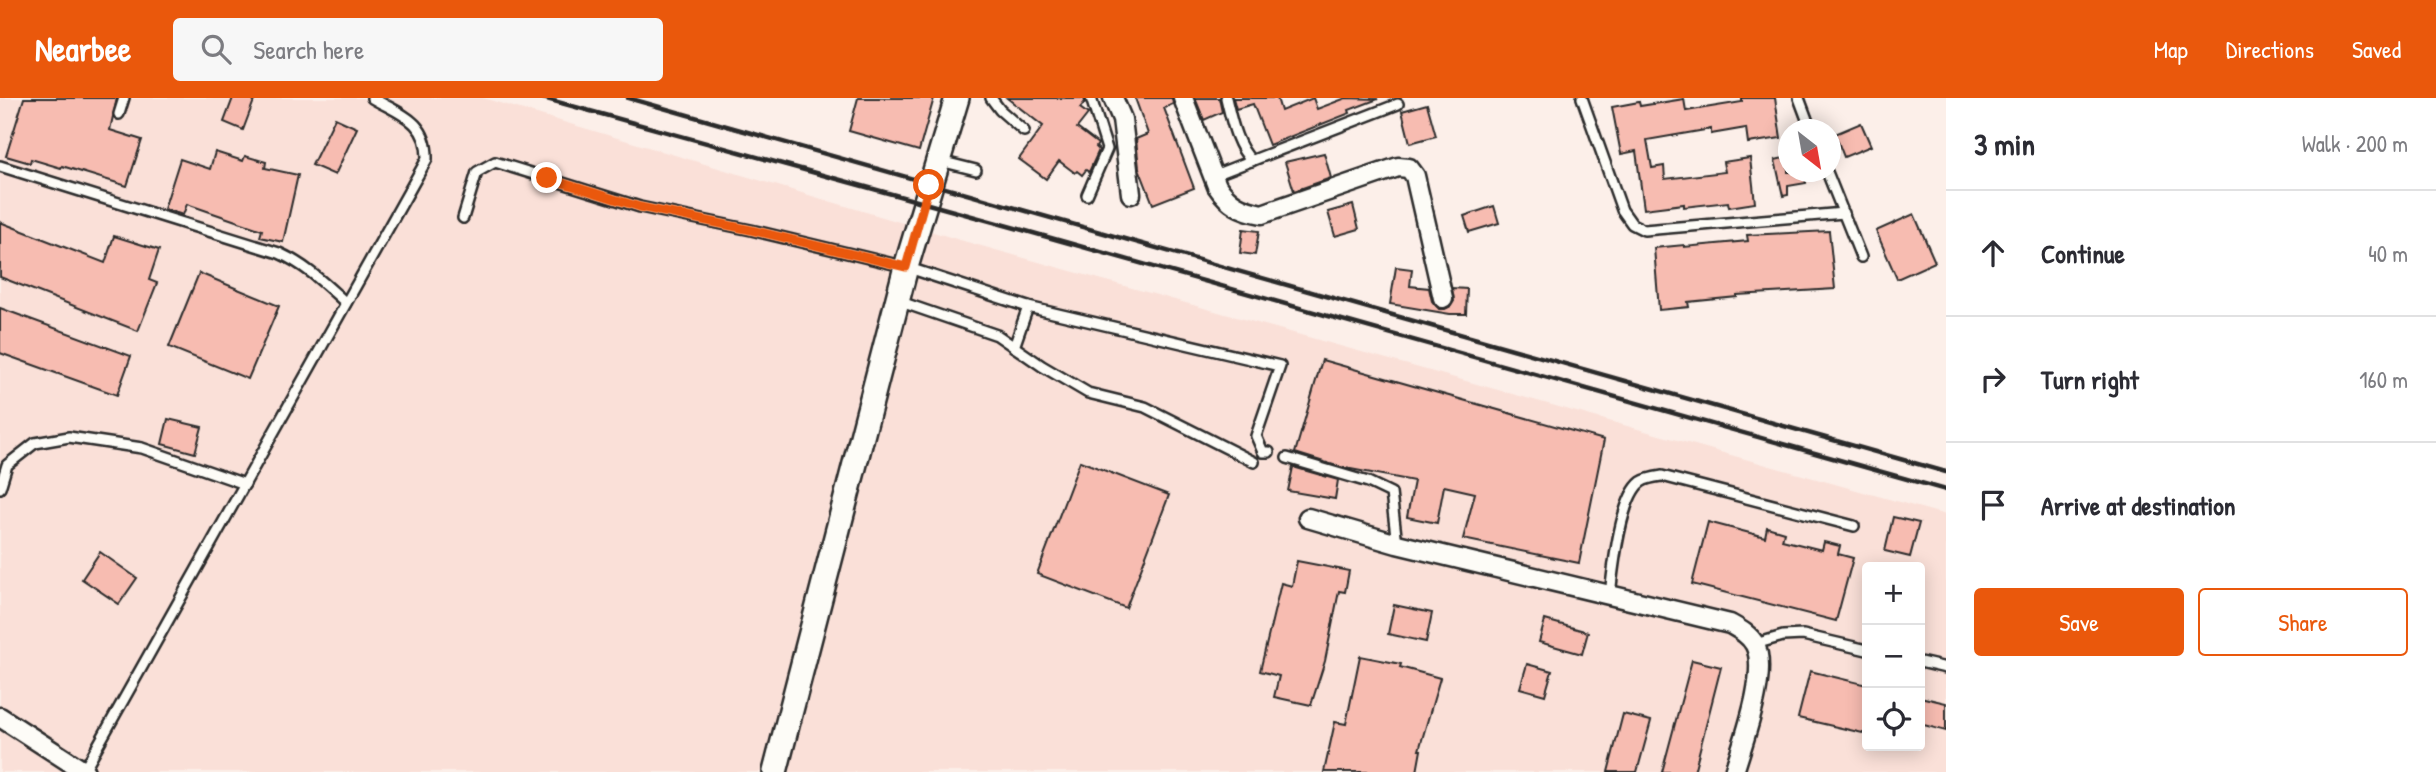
<!DOCTYPE html>
<meta charset="utf-8">
<style>
body{margin:0;font-family:"Patrick Hand",sans-serif;background:#f7f7f7;color:#2b2b33}
.controls{position:absolute;right:21px;bottom:21px;display:grid;overflow:hidden;border-radius:7px;box-shadow:0 4px 18px #0003}
.controls button{width:63px;height:63px;display:grid;place-items:center;padding:0;border:0;border-bottom:2px solid #e1e1e2;background:#fff;color:#2b2b33;font:35px sans-serif}
.compass{position:absolute;left:1778px;top:21px;width:63px;height:63px;border-radius:50%;background:#fff;box-shadow:0 4px 18px #0003;rotate:149deg}
.stop{position:absolute;width:21px;height:21px;margin:-16px;border:5px solid #ea580c;border-radius:50%;background:#fff}
.stop.end{background:#ea580c;border-color:#fff;box-shadow:0 2px 7px #0008}
.list{margin:0;padding:0;list-style:none}
h2{display:flex;justify-content:space-between;align-items:center;height:91px;margin:0;padding:0 28px;font-size:30px}
h2 small{font-size:23px;font-weight:400;color:#7c7c81}
.list li{display:grid;grid-template-columns:46px 1fr auto;gap:21px;align-items:center;box-sizing:border-box;height:126px;padding:0 28px;border-top:2px solid #e1e1e2}
.list b{display:block;font-size:26px;white-space:nowrap}
.list em{font-size:23px;font-style:normal;color:#7c7c81}
.actions{display:flex;gap:14px;padding:21px 28px}
.actions a{flex:1;padding:16px 0;border:2px solid #ea580c;border-radius:7px;text-align:center;font-size:24px;color:#ea580c}
.actions .main{background:#ea580c;color:#fff}
.icon{flex:none;width:38px;height:38px;fill:none;stroke:currentColor;stroke-width:2;stroke-linecap:round;stroke-linejoin:round}
.map{position:relative;flex:none;width:1946px;height:674px;overflow:hidden}
header{display:flex;align-items:center;gap:42px;box-sizing:border-box;height:98px;padding:0 35px;background:#ea580c;color:#fff}
header strong{font-size:33px}
nav{display:flex;gap:38px;margin-inline-start:auto;font-size:24px}
.search{width:490px;height:63px;background:#f7f7f7;display:flex;align-items:center;gap:18px;box-sizing:border-box;padding:0 24px;border-radius:7px;color:#7c7c81;font-size:26px}
main{display:flex}
aside{flex:1;background:#fff}
.map>svg:first-child{display:block}
</style>
<header>
<strong>Nearbee</strong>
<div class="search"><svg class="icon" aria-label="search" viewBox="0 0 24 24"><circle cx="10" cy="10" r="6"/><path d="M15 15l6 6"/></svg>Search here</div>
<nav><a>Map</a><a>Directions</a><a>Saved</a></nav>
</header>
<main>
<div class="map">
<svg width="1946" height="674" viewBox="0 0 1946 674">
<rect width="100%" height="100%" fill="#fcefe9"/>
<filter id="ink" filterUnits="userSpaceOnUse"><feTurbulence type="fractalNoise" baseFrequency=".0143" numOctaves="2"/><feDisplacementMap in="SourceGraphic" scale="14" xChannelSelector="R" yChannelSelector="G"/><feConvolveMatrix kernelMatrix="1 2 1 2 8 2 1 2 1" color-interpolation-filters="sRGB"/></filter>
<g filter="url(#ink)">
<!-- built -->
<path fill="#fae0d8" fill-rule="evenodd" d="M0 0H483L960 142 1946 417V674H0ZM1867 469H1920V648H1867Z"/>
<!-- building -->
<g fill="#f7bcb1" stroke="#2b2b2b" stroke-width="2">
<polygon points="24,0 117,0 110,32 142,42 127,88 62,68 61,70 31,61 30,65 6,58"/>
<polygon points="233,0 255,0 243,32 224,24"/>
<polygon points="858,0 934,0 919,53 849,33"/>
<polygon points="1007,0 1084,0 1085,4 1080,10 1088,16 1077,30 1098,46 1096,49 1099,52 1089,74 1086,72 1082,77 1077,73 1075,75 1059,63 1046,81 1019,61 1043,28"/>
<polygon points="1135,0 1172,0 1173,6 1164,10 1194,90 1153,106 1139,70 1136,41 1148,36"/>
<polygon points="1195,0 1219,0 1222,14 1204,22"/>
<polygon points="1233,0 1277,0 1281,13 1313,0 1317,11 1346,0 1378,1 1349,12 1350,15 1269,47 1253,6 1236,11"/>
<polygon points="1742,0 1775,0 1781,40 1748,45 1746,30 1711,36 1711,31 1647,42 1652,70 1664,68 1665,81 1725,74 1723,64 1750,60 1755,105 1729,109 1728,104 1684,109 1684,106 1644,111 1636,53 1621,56 1612,9 1639,4 1640,8 1684,1 1686,13 1742,4"/>
<polygon points="1427,6 1436,38 1410,45 1402,13"/>
<polygon points="335,20 357,30 335,77 312,67"/>
<polygon points="1861,25 1871,48 1844,59 1835,36"/>
<polygon points="215,54 243,63 245,58 266,64 265,70 298,77 283,144 260,139 262,132 187,106 183,117 164,111 180,61 210,71"/>
<polygon points="1324,55 1331,80 1294,93 1285,64"/>
<polygon points="1788,59 1788,74 1804,74 1806,85 1788,88 1788,97 1783,98 1775,62"/>
<polygon points="1353,107 1359,131 1335,138 1328,114"/>
<polygon points="1494,108 1499,125 1469,134 1464,118"/>
<polygon points="1914,116 1935,164 1897,181 1876,133"/>
<polygon points="0,124 105,165 114,138 159,152 149,182 157,185 138,233 0,179"/>
<polygon points="1243,131 1259,133 1255,157 1240,155"/>
<polygon points="1829,133 1835,191 1737,197 1737,199 1688,204 1689,209 1659,212 1654,150 1684,147 1684,149 1748,143 1747,137"/>
<polygon points="1396,169 1412,171 1410,188 1429,190 1432,203 1439,211 1445,211 1451,208 1454,203 1452,190 1467,191 1466,216 1450,216 1390,206"/>
<polygon points="199,175 279,208 248,281 169,249"/>
<polygon points="0,210 131,258 117,297 0,255"/>
<polygon points="1322,262 1604,342 1579,465 1463,441 1475,395 1444,388 1437,425 1407,419 1414,383 1340,369 1295,355"/>
<polygon points="168,321 202,329 195,355 162,346"/>
<polygon points="1080,363 1169,397 1126,510 1037,476"/>
<polygon points="1293,369 1338,382 1335,401 1288,393"/>
<polygon points="1893,419 1919,425 1910,459 1885,453"/>
<polygon points="1708,424 1765,439 1767,429 1784,434 1782,442 1822,452 1824,444 1840,448 1838,456 1853,460 1836,523 1692,486"/>
<polygon points="100,454 137,480 119,506 82,481"/>
<polygon points="1297,463 1349,473 1345,494 1339,493 1325,563 1311,607 1274,599 1279,578 1260,573 1281,485 1292,488"/>
<polygon points="1394,507 1432,515 1426,544 1388,536"/>
<polygon points="1545,522 1588,534 1582,556 1539,544"/>
<polygon points="1360,558 1401,566 1400,569 1440,580 1419,652 1421,652 1417,674 1324,674 1335,624 1346,626"/>
<polygon points="1692,562 1721,569 1694,674 1662,674"/>
<polygon points="1527,566 1552,573 1545,597 1520,590"/>
<polygon points="1810,573 1867,587 1867,636 1798,620"/>
<polygon points="1920,599 1946,605 1946,633 1920,626"/>
<polygon points="1623,616 1651,623 1637,674 1608,674"/>
</g>
<g fill="none" stroke-linecap="round" stroke-linejoin="round">
<defs>
<g id="service">
<polyline points="991,0 1000,12 1024,33"/>
<path d="M1226 0C1231 20 1236 48 1252 63"/>
<polyline points="1582,0 1622,112 1632,126 1644,132 1844,115"/>
<polyline points="1799,0 1811,32"/>
<polyline points="119,16 124,0"/>
<polyline points="940,63 976,72"/>
<path d="M0 68 279 155C306 167 325 186 346 205"/>
<polyline points="1827,74 1861,159"/>
<polyline points="1212,78 1398,6"/>
<polyline points="1087,97 1107,51 1091,0"/>
<polyline points="463,120 477,74 495,64 640,109 751,132 906,169 1028,209 1280,268 1256,338 1263,354 1269,354"/>
<polyline points="898,203 997,237 1042,268 1088,295 1145,309 1254,364"/>
<polyline points="1014,249 1028,209"/>
<polyline points="1287,360 1368,384 1391,395 1397,446"/>
<polyline points="0,390 7,367 35,345 69,339 142,350 245,386"/>
<path d="M1610 497C1613 471 1620 400 1641 384 1647 380 1655 379 1662 378L1854 428"/>
<polyline points="1755,546 1783,538 1803,537 1867,552"/>
<polyline points="1920,564 1946,570"/>
<path d="M83 674 427 61C428 23 400 16 372 0"/>
</g>
<g id="minor">
<polyline points="1113,0 1122,21 1131,96"/>
<path d="M1183 0 1217 88C1229 106 1241 112 1262 116L1398 69 1409 70 1415 78 1443 200"/>
<path d="M1308 420 1397 446 1730 526C1739 531 1750 537 1755 547 1769 575 1743 643 1734 674"/>
<polyline points="0,619 85,674"/>
</g>
<polyline id="tertiary" points="775,674 906,169 957,0"/>
</defs>
<!-- service casing -->
<use href="#service" stroke="#2b2b2b" stroke-width="14"/>
<!-- minor casing -->
<use href="#minor" stroke="#2b2b2b" stroke-width="23"/>
<!-- tertiary casing -->
<use href="#tertiary" stroke="#2b2b2b" stroke-width="28"/>
<!-- service -->
<use href="#service" stroke="#fdfcf7" stroke-width="9"/>
<!-- minor -->
<use href="#minor" stroke="#fdfcf7" stroke-width="18"/>
<!-- tertiary -->
<use href="#tertiary" stroke="#fdfcf7" stroke-width="23"/>
<!-- rail -->
<g stroke="#2b2b2b" stroke-width="4.5">
<polyline points="543,0 1019,131 1946,392"/>
<path d="M628 0C1067 127 1507 248 1946 374"/>
</g>
</g>
</g>
<g fill="none" stroke-linecap="round" stroke-linejoin="round" filter="url(#ink)">
<!-- route -->
<polyline stroke="#ea580c" stroke-width="9" points="547,80 640,109 751,132 906,169 929,87"/>
</g>
</svg>
<div class="controls">
<button>+</button>
<button>−</button>
<button><svg class="icon" aria-label="locate" viewBox="0 0 24 24"><circle cx="12" cy="12" r="6"/><path d="M12 2v4M12 18v4M2 12h4M18 12h4"/></svg></button>
</div>
<svg class="compass" viewBox="-18 -18 36 36"><path d="M0-13l5 13h-10z" fill="#e53935"/><path d="M0 13l5-13h-10z" fill="#7c7c81"/></svg>
<div class="stop" style="left:929px;top:87px"></div>
<div class="stop end" style="left:547px;top:80px"></div>
</div>
<aside>
<h2>3 min<small>Walk · 200 m</small></h2>
<ul class="list">
<li><svg class="icon" aria-label="ahead" viewBox="0 0 24 24"><path d="M12 20V5M6 11l6-6 6 6"/></svg><div><b>Continue</b></div><em>40 m</em></li>
<li><svg class="icon" aria-label="right" viewBox="0 0 24 24"><path d="M7 20v-9h11M14 6l5 5-5 5"/></svg><div><b>Turn right</b></div><em>160 m</em></li>
<li><svg class="icon" aria-label="arrive" viewBox="0 0 24 24"><path d="M6 21V4h12l-3 4 3 4H6"/></svg><div><b>Arrive at destination</b></div></li>
</ul>
<div class="actions"><a class="main">Save</a><a>Share</a></div>
</aside>
</main>
